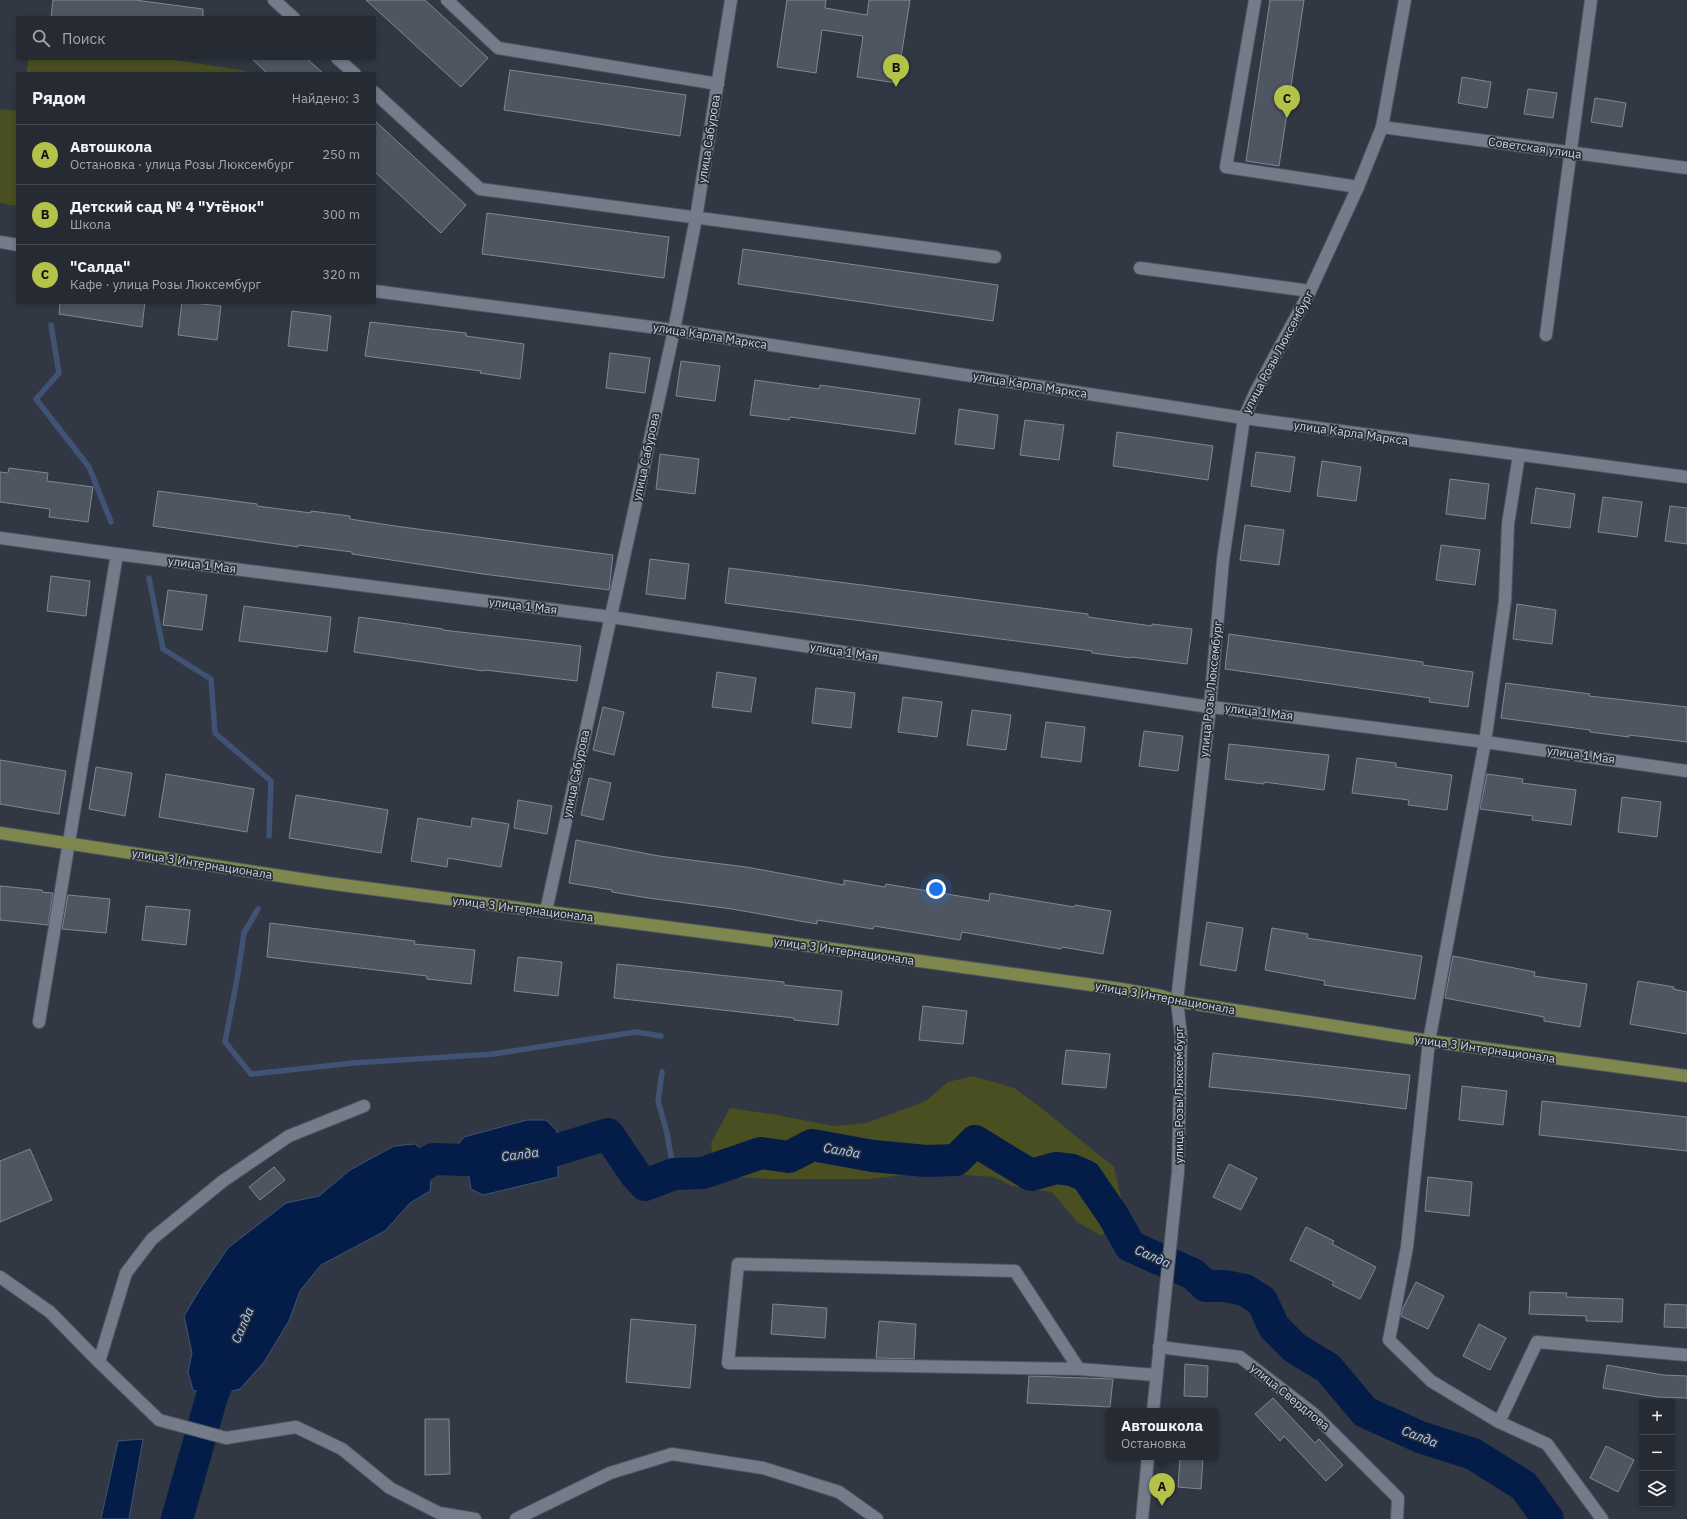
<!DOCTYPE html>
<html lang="ru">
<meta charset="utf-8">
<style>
body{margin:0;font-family:"IBM Plex Sans",sans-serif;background:#2d323b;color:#f1f3f6}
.controls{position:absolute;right:12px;bottom:12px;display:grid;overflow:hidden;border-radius:4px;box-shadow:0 2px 6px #0003}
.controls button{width:36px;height:36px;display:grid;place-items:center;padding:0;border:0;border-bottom:1px solid #42464e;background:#252a33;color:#f1f3f6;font:20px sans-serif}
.you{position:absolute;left:936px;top:889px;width:14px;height:14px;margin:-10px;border:3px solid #fff;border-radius:50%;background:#1a73e8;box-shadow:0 0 0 6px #1a73e833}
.badge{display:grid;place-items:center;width:26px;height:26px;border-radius:50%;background:#b4c24a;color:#111;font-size:13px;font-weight:700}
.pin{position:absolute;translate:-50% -33px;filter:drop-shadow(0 1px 2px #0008)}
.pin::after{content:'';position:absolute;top:21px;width:14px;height:12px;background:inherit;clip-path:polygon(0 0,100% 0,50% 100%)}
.popup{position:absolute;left:1106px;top:1408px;width:112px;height:52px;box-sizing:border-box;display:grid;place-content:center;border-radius:4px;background:#252a33;filter:drop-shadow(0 1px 3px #0005);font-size:13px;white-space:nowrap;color:#a3a7ac}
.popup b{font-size:15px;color:#f1f3f6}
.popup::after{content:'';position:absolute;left:50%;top:100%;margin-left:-8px;border:8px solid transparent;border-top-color:#252a33}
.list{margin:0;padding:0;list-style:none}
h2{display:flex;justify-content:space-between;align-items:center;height:52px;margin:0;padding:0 16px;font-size:17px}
h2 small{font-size:13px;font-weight:400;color:#a3a7ac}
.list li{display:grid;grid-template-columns:26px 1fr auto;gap:12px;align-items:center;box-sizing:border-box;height:60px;padding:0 16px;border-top:1px solid #42464e}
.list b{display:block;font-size:15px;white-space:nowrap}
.list p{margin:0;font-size:13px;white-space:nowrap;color:#a3a7ac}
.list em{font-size:13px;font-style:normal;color:#a3a7ac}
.icon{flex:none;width:22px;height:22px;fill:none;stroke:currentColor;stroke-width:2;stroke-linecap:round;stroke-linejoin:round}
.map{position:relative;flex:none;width:1687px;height:1519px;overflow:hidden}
.search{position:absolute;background:#252a33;box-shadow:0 2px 6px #0003;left:16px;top:16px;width:360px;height:44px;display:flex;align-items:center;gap:10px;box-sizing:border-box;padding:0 14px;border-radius:4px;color:#a3a7ac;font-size:15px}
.panel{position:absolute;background:#252a33;box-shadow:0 2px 6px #0003;left:16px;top:72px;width:360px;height:232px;border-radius:4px}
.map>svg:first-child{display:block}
</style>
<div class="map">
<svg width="1687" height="1519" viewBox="0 0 1687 1519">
<rect width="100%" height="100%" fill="#313844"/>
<!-- green -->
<g fill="#494f20">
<polygon points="29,58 162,58 246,71 249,74 26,74"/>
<polygon points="0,109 18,111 18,206 0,203"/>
<polygon points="973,1076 1014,1088 1040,1107 1114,1167 1121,1198 1114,1217 1102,1236 1077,1222 1052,1192 1012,1186 994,1177 927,1172 870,1179 767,1179 718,1176 714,1169 711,1143 730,1108 777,1115 833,1126 866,1123 926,1101 948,1082"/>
</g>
<!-- water -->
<g fill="#041c48" stroke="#415374">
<polygon points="527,1120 546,1120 557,1131 558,1177 483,1195 471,1189 466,1160 457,1146 464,1137"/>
<polygon points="415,1144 433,1159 430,1191 410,1203 385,1231 321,1265 300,1291 289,1321 264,1362 240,1389 212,1396 193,1390 188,1372 192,1353 184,1316 202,1286 228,1248 286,1203 319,1196 350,1170 394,1146"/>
<polygon points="143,1439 129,1519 101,1519 118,1441"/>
</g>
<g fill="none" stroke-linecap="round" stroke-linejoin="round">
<!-- stream -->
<g stroke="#415374" stroke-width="5.5">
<polyline points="51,325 59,373 36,399 89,467 111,522"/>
<polyline points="149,578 163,649 211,679 215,733 271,781 269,836"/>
<polyline points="258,909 244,933 237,979 225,1042 251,1074 354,1063 493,1054 636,1032 661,1036"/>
<polyline points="662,1072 658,1101 667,1133 674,1174"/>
</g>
<!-- river -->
<g stroke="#041c48" stroke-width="32">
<polyline points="397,1183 433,1159 466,1160 556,1150 608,1134 635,1174 645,1185 674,1174 703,1173 761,1153 789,1157 812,1145 873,1156 926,1161 956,1160 975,1141 1031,1175 1056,1168 1072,1170 1086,1176 1114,1217 1130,1246 1193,1274 1206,1286 1224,1286 1245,1290 1262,1301 1274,1327 1295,1348 1328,1368 1365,1412 1420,1437 1473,1454 1524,1486 1548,1519"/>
<polyline points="177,1519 212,1396 229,1355"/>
</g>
</g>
<!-- building -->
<g fill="#4e5662" stroke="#7f8795">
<polygon points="53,0 135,0 203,9 203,18 51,18"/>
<polygon points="366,0 425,0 488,58 461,87"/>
<polygon points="787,0 826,0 825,8 867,15 869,0 910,0 897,83 857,77 863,36 822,30 816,73 777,67"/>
<polygon points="1270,0 1304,0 1279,166 1246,161"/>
<polygon points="251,58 306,58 324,74 268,74"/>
<polygon points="510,70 686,95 680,136 504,110"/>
<polygon points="1462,77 1491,82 1487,108 1458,103"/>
<polygon points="1528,89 1557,93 1553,118 1524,114"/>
<polygon points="1595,98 1626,103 1622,127 1591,122"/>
<polygon points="374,120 466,205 441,233 374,171"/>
<polygon points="487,213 669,237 664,278 482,254"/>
<polygon points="743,249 998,285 993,321 738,284"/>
<polygon points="60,302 145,302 142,327 59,314"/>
<polygon points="182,302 221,306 217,340 178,335"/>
<polygon points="292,311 331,316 327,351 288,346"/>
<polygon points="370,322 466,333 466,336 524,344 520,379 480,373 481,371 365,356"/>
<polygon points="610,353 650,358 645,393 606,388"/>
<polygon points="681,361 720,366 715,401 676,396"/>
<polygon points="755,380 819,389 820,385 920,399 915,434 790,417 789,420 750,415"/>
<polygon points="959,409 998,415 994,449 955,444"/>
<polygon points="1025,420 1064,425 1059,460 1020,455"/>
<polygon points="1117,432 1213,446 1208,480 1113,466"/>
<polygon points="1256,452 1295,457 1290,492 1251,486"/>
<polygon points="660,454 699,459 695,494 656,489"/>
<polygon points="1322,461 1361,467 1356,501 1317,496"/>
<polygon points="9,468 48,473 47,481 93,487 88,522 49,517 50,509 0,502 0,472 8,473"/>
<polygon points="1450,479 1489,484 1485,519 1446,514"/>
<polygon points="1536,488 1575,494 1570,528 1531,523"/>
<polygon points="158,491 257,504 257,506 311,513 311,511 350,516 350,519 395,526 613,555 609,590 483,574 352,554 352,552 298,545 298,547 153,526"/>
<polygon points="1603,497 1642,502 1637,537 1598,532"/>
<polygon points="1670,506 1687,508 1687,544 1665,541"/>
<polygon points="1245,525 1284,530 1279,565 1240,560"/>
<polygon points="1441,545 1480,550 1475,585 1436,580"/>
<polygon points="650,559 689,564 685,599 646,594"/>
<polygon points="729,568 1088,614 1088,617 1152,626 1152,624 1192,629 1187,664 1131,657 1131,658 1092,653 1092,651 725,603"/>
<polygon points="51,576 90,581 86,616 47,611"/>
<polygon points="168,590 207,595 202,630 163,625"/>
<polygon points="1517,604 1556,610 1552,644 1513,639"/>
<polygon points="244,606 331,617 327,652 239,641"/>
<polygon points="359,617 443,629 443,630 581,646 577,681 485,670 484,671 354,652"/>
<polygon points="1229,634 1423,662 1423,665 1473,672 1468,707 1429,702 1430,698 1225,669"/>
<polygon points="717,672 756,678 751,712 712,707"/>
<polygon points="1506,683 1590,694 1589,696 1687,707 1687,742 1629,735 1629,737 1590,732 1590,730 1501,718"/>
<polygon points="816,688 855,693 851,728 812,723"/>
<polygon points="903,697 942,702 937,737 898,732"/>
<polygon points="603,707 624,712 614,755 593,750"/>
<polygon points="972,710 1011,715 1006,750 967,745"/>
<polygon points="1046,722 1085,727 1081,762 1041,757"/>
<polygon points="1144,731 1183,736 1178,771 1139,766"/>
<polygon points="1229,744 1329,755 1324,790 1264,782 1264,784 1225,779"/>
<polygon points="1357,758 1396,763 1396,767 1452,775 1447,810 1408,805 1409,800 1352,793"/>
<polygon points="0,760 66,771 59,814 0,804"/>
<polygon points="96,767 132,773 125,816 89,809"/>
<polygon points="166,774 254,789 247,832 159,817"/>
<polygon points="1487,774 1523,779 1522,783 1576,790 1571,825 1532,820 1533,816 1480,809"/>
<polygon points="589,778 611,783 603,820 581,815"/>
<polygon points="296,795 388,810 381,853 289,838"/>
<polygon points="1622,797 1661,802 1657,837 1618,832"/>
<polygon points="518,800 552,806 547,834 514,828"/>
<polygon points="418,818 471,827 472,818 509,824 501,867 448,858 447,867 411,861"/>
<polygon points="576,840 659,856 746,867 844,885 844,880 885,887 886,884 989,901 990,893 1074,907 1075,905 1111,911 1103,954 1062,947 1061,949 962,932 960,940 874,926 873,929 817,920 817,924 732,909 648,898 612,892 612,890 569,883"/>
<polygon points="0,886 42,890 42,892 53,893 48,925 0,920"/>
<polygon points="68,895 110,899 106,933 62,929"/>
<polygon points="146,906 190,910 186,945 142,940"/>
<polygon points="1207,922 1243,928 1236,971 1200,965"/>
<polygon points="270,923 415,941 414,944 475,950 471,984 427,979 427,976 267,957"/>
<polygon points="1272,928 1308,934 1307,938 1422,956 1415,999 1324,985 1325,981 1265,970"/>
<polygon points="1453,956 1535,972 1534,976 1587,984 1580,1027 1544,1021 1544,1017 1445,998"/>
<polygon points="518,957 562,962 558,996 514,991"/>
<polygon points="617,964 784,982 784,985 842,991 838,1025 794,1020 794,1018 614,998"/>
<polygon points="1638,981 1674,987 1673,989 1687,992 1687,1034 1630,1024"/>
<polygon points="923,1006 967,1011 963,1044 919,1040"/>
<polygon points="1066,1050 1110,1054 1106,1088 1062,1084"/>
<polygon points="1213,1053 1410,1075 1406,1109 1312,1097 1209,1087"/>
<polygon points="1462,1086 1507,1091 1503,1125 1459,1120"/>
<polygon points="1542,1101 1687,1117 1687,1151 1539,1135"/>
<polygon points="30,1149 52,1200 0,1222 0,1161"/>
<polygon points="1229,1164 1257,1178 1241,1210 1213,1197"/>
<polygon points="274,1167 285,1180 260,1200 249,1187"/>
<polygon points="1428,1177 1472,1182 1469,1216 1425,1211"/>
<polygon points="1306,1227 1334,1241 1332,1244 1376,1267 1360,1299 1332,1285 1334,1282 1290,1260"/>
<polygon points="1416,1282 1444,1296 1428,1329 1401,1316 1402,1310"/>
<polygon points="1530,1292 1567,1293 1566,1297 1623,1299 1622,1322 1586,1321 1586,1316 1529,1314"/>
<polygon points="773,1304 827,1308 825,1338 771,1334"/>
<polygon points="1665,1304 1687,1305 1687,1328 1664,1327"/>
<polygon points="631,1319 696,1325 690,1388 626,1382"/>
<polygon points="879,1321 916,1324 914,1359 876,1358"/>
<polygon points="1479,1324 1506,1338 1490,1370 1463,1356"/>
<polygon points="1185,1364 1208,1366 1207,1397 1184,1396"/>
<polygon points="1607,1365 1663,1375 1687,1376 1687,1398 1657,1397 1603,1388"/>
<polygon points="1029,1376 1113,1379 1110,1407 1027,1403"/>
<polygon points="1273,1398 1315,1443 1319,1439 1343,1465 1326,1481 1284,1436 1280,1441 1255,1414"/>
<polygon points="425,1419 449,1419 450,1474 425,1475"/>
<polygon points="1606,1446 1634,1460 1618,1492 1590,1478"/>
<polygon points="1180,1457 1203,1457 1201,1489 1178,1487"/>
</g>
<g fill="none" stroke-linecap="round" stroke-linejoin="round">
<defs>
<g id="minor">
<polyline points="274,0 294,18"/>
<polyline points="447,0 498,48 718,84"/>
<polyline points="1255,0 1226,167 1358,187"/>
<polyline points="337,58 355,74"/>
<polyline points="374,92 480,189 995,257"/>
<polyline points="1382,127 1687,168"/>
<polyline points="0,242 18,245"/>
<polyline points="1140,268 1310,291"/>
<polyline points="374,291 674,330 1244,418 1687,477"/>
<polyline points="1546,335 1591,0"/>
<polyline points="1519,455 1508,524 1505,601 1485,742 1429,1041 1407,1247 1389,1340 1431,1381 1499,1422 1547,1444 1602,1519"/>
<polyline points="0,538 117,554 611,617 1196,705 1485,742 1687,771"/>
<polyline points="546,911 674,330 696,218 731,0"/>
<polyline points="39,1022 117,554"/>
<polyline points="364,1106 289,1136 223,1181 152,1239 126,1273 99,1362 159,1420 226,1438 296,1427 342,1449 390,1488 439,1513 475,1519"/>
<polyline points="0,1277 50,1312 99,1362"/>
<polyline points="1159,1347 1240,1357 1314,1414 1398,1498 1397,1519"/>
<polyline points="1079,1369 728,1363 738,1264 1015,1271 1079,1369 1156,1375"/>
<polyline points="1153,1411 1178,1172 1181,1036 1177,1001 1210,706 1223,560 1244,418 1255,393 1310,291 1358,187 1382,127 1405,0"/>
<polyline points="1499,1422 1537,1342 1687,1355"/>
<polyline points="516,1519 610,1473 672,1454 763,1468 839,1492 877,1519"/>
<polyline points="1142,1519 1148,1457"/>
</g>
<polyline id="major" points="0,833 327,883 826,948 1121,989 1161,996 1177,1001 1429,1041 1687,1076"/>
</defs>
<!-- minor casing -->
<use href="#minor" stroke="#4f555f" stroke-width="14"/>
<!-- major casing -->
<use href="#major" stroke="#4f555f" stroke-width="14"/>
<!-- minor -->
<use href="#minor" stroke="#747c8a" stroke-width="12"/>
<!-- major -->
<use href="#major" stroke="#7e874e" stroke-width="12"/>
</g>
<g text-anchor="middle" stroke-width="3.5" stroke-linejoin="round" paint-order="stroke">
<!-- street labels -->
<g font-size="12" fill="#ced3da" stroke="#272e39">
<text transform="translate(709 139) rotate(-81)" y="4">улица Сабурова</text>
<text transform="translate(1535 148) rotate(8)" y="4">Советская улица</text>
<text transform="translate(710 336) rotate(9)" y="4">улица Карла Маркса</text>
<text transform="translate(1278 352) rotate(-62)" y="4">улица Розы Люксембург</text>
<text transform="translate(1030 385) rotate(9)" y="4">улица Карла Маркса</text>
<text transform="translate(1351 433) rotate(8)" y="4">улица Карла Маркса</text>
<text transform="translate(646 457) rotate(-78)" y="4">улица Сабурова</text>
<text transform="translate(202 565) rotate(7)" y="4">улица 1 Мая</text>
<text transform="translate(523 606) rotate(7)" y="4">улица 1 Мая</text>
<text transform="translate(844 652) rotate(9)" y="4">улица 1 Мая</text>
<text transform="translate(1211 689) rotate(-84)" y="4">улица Розы Люксембург</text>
<text transform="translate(1259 712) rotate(7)" y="4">улица 1 Мая</text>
<text transform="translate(1581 755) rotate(8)" y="4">улица 1 Мая</text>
<text transform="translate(576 774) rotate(-78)" y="4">улица Сабурова</text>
<text transform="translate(202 864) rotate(9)" y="4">улица 3 Интернационала</text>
<text transform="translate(523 909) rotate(7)" y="4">улица 3 Интернационала</text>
<text transform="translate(844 951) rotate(8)" y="4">улица 3 Интернационала</text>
<text transform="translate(1165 998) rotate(10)" y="4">улица 3 Интернационала</text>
<text transform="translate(1485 1049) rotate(8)" y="4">улица 3 Интернационала</text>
<text transform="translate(1179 1095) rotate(-90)" y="4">улица Розы Люксембург</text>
<text transform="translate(1290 1397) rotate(39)" y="4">улица Свердлова</text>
</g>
<!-- water labels -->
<g font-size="13" font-style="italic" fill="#b3cefc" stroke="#272e39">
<text transform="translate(842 1150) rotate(10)" y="5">Салда</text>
<text transform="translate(520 1154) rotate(-7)" y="5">Салда</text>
<text transform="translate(1153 1256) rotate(24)" y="5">Салда</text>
<text transform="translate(242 1325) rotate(-67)" y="5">Салда</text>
<text transform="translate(1420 1436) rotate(21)" y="5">Салда</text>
</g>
</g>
</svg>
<div class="controls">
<button>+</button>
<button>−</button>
<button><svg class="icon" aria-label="layers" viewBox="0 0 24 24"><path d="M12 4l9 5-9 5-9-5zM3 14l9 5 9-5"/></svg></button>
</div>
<div class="you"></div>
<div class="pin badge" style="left:1162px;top:1506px">A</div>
<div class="popup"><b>Автошкола</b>Остановка</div>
<div class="pin badge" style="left:896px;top:87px">B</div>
<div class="pin badge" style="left:1287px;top:118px">C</div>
<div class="search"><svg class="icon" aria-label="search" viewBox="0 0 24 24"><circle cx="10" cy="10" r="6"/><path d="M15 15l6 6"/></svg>Поиск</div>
<section class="panel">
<h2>Рядом<small>Найдено: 3</small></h2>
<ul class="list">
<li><span class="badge">A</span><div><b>Автошкола</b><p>Остановка · улица Розы Люксембург</p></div><em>250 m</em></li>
<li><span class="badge">B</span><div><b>Детский сад № 4 &quot;Утёнок&quot;</b><p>Школа</p></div><em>300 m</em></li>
<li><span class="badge">C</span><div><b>&quot;Салда&quot;</b><p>Кафе · улица Розы Люксембург</p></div><em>320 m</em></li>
</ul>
</section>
</div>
